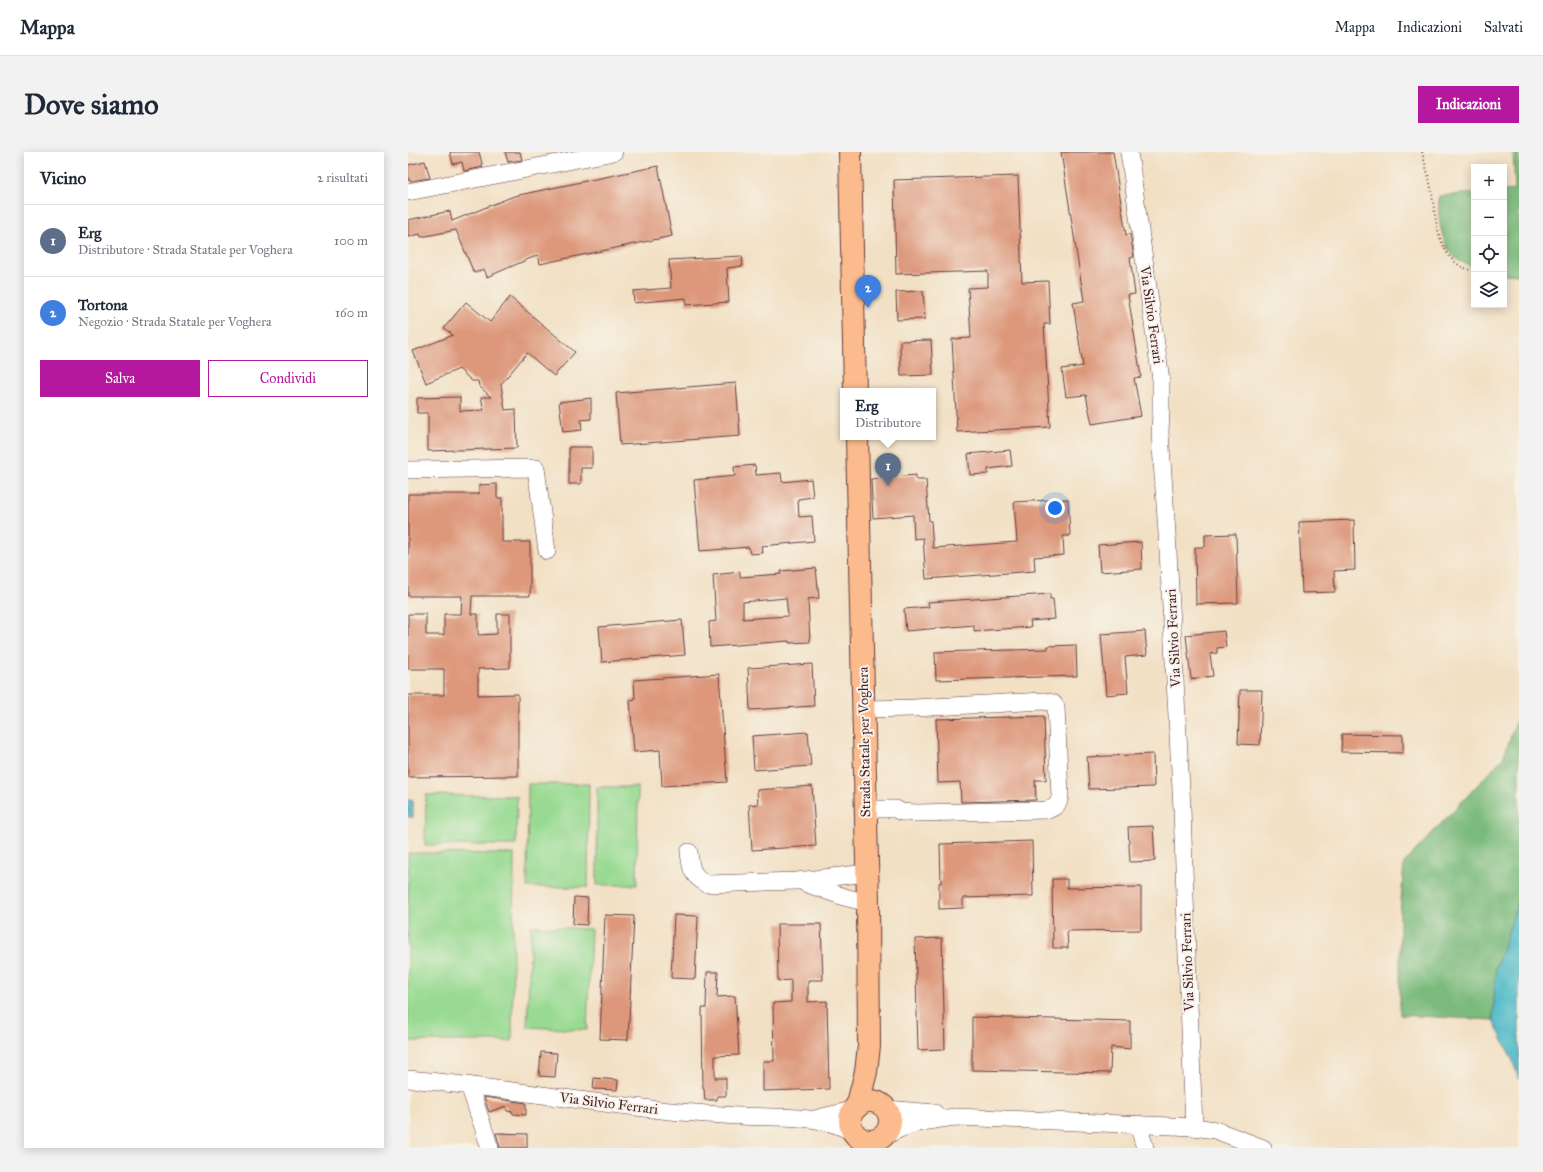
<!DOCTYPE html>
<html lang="it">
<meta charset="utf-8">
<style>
body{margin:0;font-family:"IM FELL Great Primer",serif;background:#f2f2f3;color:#1f2937}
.controls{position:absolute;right:12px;top:12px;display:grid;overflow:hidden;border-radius:0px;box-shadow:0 2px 10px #0003}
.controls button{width:36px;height:36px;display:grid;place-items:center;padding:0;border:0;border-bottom:1px solid #e0e1e3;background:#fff;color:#1f2937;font:20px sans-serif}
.you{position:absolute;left:647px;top:356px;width:14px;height:14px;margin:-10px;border:3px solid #fff;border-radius:50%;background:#1a73e8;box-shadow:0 0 0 6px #1a73e833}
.badge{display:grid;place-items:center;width:26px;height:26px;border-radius:50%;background:#b5179e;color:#fff;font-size:13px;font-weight:700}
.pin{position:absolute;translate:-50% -33px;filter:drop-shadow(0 1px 2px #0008)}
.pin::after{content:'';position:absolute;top:21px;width:14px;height:12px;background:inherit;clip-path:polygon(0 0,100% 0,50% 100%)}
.popup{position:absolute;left:432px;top:236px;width:96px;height:52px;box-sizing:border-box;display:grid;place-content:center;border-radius:0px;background:#fff;filter:drop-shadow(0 1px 3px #0005);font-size:13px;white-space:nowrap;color:#747a83}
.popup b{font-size:15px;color:#1f2937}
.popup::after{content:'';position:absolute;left:50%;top:100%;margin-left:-8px;border:8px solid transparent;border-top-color:#fff}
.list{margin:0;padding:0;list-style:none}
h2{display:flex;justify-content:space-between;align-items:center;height:52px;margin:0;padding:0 16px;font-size:17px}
h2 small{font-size:13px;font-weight:400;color:#747a83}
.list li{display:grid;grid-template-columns:26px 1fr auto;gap:12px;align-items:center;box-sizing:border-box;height:72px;padding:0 16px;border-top:1px solid #e0e1e3}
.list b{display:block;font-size:15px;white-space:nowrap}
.list p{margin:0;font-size:13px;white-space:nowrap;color:#747a83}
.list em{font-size:13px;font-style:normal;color:#747a83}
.actions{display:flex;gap:8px;padding:12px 16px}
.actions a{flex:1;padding:9px 0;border:1px solid #b5179e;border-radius:0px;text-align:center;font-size:14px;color:#b5179e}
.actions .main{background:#b5179e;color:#fff}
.icon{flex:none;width:22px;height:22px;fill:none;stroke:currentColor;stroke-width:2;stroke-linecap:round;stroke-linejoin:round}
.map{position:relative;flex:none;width:1111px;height:996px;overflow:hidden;border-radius:0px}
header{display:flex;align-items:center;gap:24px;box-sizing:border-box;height:56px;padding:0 20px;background:#fff;border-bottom:1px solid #e0e1e3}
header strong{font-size:19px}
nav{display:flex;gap:22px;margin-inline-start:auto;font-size:14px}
.intro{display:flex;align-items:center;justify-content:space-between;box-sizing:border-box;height:96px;padding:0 24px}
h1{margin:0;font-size:28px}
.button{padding:10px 18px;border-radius:0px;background:#b5179e;color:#fff;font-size:14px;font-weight:700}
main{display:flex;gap:24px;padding:0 24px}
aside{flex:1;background:#fff;border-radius:0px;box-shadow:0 2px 10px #0003}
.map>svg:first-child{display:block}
</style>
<header>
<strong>Mappa</strong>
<nav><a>Mappa</a><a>Indicazioni</a><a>Salvati</a></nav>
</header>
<div class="intro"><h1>Dove siamo</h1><a class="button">Indicazioni</a></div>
<main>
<aside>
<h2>Vicino<small>2 risultati</small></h2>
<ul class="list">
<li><span class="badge" style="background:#5c6f8a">1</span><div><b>Erg</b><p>Distributore · Strada Statale per Voghera</p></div><em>100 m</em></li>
<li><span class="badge" style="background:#3f7fe0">2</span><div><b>Tortona</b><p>Negozio · Strada Statale per Voghera</p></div><em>160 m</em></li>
</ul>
<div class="actions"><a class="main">Salva</a><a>Condividi</a></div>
</aside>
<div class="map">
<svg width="1111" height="996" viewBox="0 0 1111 996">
<rect width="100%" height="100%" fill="#f7f3e8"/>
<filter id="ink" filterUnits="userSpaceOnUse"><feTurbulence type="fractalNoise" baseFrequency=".025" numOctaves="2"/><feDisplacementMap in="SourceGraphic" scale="8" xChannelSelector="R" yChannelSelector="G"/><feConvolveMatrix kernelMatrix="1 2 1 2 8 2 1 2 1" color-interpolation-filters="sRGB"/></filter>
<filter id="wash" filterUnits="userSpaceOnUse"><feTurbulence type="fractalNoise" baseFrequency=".012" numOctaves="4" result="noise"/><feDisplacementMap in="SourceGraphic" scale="16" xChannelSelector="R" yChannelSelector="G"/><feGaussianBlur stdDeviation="0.9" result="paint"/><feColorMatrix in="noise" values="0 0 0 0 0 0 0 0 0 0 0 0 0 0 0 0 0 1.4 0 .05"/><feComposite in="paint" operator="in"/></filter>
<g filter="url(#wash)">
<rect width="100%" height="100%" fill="#f2e0c4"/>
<!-- green -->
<g fill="#98da92" stroke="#717c5e">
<polygon points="120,632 181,632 180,735 119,735"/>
<polygon points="189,635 230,635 229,733 189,733"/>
<polygon points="18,643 109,644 108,693 17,693"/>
<polygon points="0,701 106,702 104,889 0,889"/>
<polygon points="123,774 183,777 179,878 119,875"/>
</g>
<!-- forest -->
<g fill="#7aba7c" stroke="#626c54">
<polygon points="1105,0 1111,0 1111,123 1096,122 1096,39 1107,38"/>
<path d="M1066 41V115C1061 113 1056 111 1051 109 1033 96 1029 64 1031 44Z"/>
<polygon points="1111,561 1111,747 1088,816 1085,868 992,863 992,762 996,711 1095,606"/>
</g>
<!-- water -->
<g fill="#4cb9c7" stroke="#4b6c79">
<rect x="0" y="648" width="5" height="17"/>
<polygon points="1111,747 1111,928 1104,907 1085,868 1088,816"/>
</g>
<g id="blocks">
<!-- building -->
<g fill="#dd987b" fill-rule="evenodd">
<polygon points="42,0 71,0 75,15 56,19 54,10 45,12"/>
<polygon points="97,0 112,0 114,8 100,10"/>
<polygon points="653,0 705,0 718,83 722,82 726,105 722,106 727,142 720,143 733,225 726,226 733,264 684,272 678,243 658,245 654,217 675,214 665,151 676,149"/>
<polygon points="17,9 22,26 2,29 2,28 0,28 0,13"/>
<polygon points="250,14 264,84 132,112 130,103 79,125 76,117 66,121 48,78 13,85 12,82 0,85 0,68 42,59 44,69 106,44"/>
<polygon points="610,24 614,130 640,129 642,172 636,172 642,275 549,280 544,187 563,186 560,136 580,135 580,119 488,122 486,28"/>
<polygon points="334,104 335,114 319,116 321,150 278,153 278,146 226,151 225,139 263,136 261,108"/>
<polygon points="515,139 517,167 489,168 488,140"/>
<polygon points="102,145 167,200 146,224 119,201 93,232 97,258 108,257 109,296 20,299 20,261 9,261 9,246 52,245 52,259 76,258 73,245 83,245 71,234 70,229 64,229 51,217 18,231 5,199 45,183 36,176 58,150 82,170"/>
<polygon points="523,188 525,223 493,224 492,189"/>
<polygon points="328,231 332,284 212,293 208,241"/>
<polygon points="183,246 183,267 173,268 174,278 155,280 151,250"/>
<polygon points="161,295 184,295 184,316 173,316 173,332 161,332"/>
<polygon points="602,298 604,314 580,317 580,322 562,323 560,302"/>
<polygon points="347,313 348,323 373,321 374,330 403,327 405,345 390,347 391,365 404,364 406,389 354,394 355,401 342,402 341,395 292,399 286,328 327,324 326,315"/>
<polygon points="508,323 508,328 518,328 521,369 523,369 525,396 609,390 606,350 660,347 662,384 655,384 656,403 626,405 627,419 518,427 515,386 506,387 505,363 465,366 463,327"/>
<polygon points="89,332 89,346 94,346 94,390 122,390 122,444 64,444 63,462 70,462 70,483 89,482 89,462 102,462 102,516 70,517 70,543 110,542 110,624 0,625 0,543 36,543 36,517 0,517 0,462 18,462 18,483 36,483 36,462 53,462 54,444 0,444 0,342 71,342 71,333"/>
<polygon points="946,368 947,418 926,419 927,440 894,441 891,370"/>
<polygon points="828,382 830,451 788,452 787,395 797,395 797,383"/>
<polygon points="733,390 734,417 692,420 690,393"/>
<path d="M408 416 411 446 400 447 402 490 381 491V489L302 495 301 470 308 469 305 423 332 420V425L373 422V419ZM378 446 380 464 335 467V450Z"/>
<polygon points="642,442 642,447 645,447 647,467 622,469 623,475 566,479 566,473 498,479 496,457 521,455 520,450"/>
<polygon points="274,468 277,503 194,510 191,475"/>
<polygon points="737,479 739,503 717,505 720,541 698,543 693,482"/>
<polygon points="816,479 818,495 809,496 809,501 802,502 805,524 783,527 778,483"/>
<polygon points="668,493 669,524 528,528 527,500 640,497 640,494"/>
<polygon points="404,512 406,554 342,558 340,516"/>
<polygon points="311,522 319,630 254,634 252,598 226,600 222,548 227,547 226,528"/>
<polygon points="832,538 854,538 852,593 830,592"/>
<polygon points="636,564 638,628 627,628 628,648 553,650 552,630 530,631 528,567"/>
<polygon points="400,580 403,614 346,618 344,584"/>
<polygon points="934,582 995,583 995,601 933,600"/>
<polygon points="745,602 746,635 681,637 679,605"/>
<polygon points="404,634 408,694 344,698 341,653 350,652 349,638"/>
<polygon points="745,674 747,709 722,710 720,675"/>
<polygon points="624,689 625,744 555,746 555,756 531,757 531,731 533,731 532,692"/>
<polygon points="644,727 659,727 659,736 733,735 733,778 659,779 660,796 645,796"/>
<polygon points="166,745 180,746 179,773 165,772"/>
<polygon points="197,763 226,764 220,888 192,887"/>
<polygon points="266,763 290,764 287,827 263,826"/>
<polygon points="369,772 413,772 415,828 400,828 400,850 419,849 421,937 355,939 355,909 366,909 365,851 383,850 383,828 370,829"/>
<polygon points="534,786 537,897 510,898 507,787"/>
<polygon points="299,820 310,820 309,845 327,844 331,903 307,904 307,926 318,926 318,944 309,944 309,948 297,948 296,937 295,937 294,856 298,856"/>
<polygon points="564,865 722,869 722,897 703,895 702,921 564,918"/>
<polygon points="133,900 149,901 147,925 131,924"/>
<polygon points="186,926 210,928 209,938 185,937"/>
<polygon points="76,945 118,951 118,963 105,962 105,960 99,959 98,954 81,960"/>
<polygon points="88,981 119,982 119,996 92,996"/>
</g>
</g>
</g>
<g filter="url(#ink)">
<use href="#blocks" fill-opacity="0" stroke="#633c42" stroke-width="1"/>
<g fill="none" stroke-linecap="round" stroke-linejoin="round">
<defs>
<g id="minor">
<polyline points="721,0 753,228 753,260 752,280 759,381 774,656 779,803 786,975"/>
<polyline points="0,40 206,0"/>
<polyline points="0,318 128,316 139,399"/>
<path d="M455 557 506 556 636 549 645 551 648 555 652 644C651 652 648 655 640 658L509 661 493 660 488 657H458"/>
<path d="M281 700C283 717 283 723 299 732L389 729 459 721"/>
<polyline points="397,731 436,745 460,751"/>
<path d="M0 927C88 935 175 950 262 959 285 961 309 963 332 964 369 966 416 961 447 982"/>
<polyline points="61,933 82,996"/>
<polyline points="478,957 527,961"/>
<polyline points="410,966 436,960 447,956"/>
<polyline points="730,972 737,996"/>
<path d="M476 985C501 970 519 969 547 965L786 975 807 978 855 996"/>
</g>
<g id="major">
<polyline points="442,0 447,239"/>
<polyline points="449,285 460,751 461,894 458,920 449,955"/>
<circle cx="462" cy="969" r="20"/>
</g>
</defs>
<!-- minor casing -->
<use href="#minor" stroke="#633c42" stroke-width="18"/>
<!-- major casing -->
<use href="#major" stroke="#633c42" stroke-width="24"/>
<!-- path -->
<path stroke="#633c42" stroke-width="2" stroke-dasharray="1 3" stroke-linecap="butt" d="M1014 0C1017 12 1021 24 1023 36 1028 64 1028 110 1063 118"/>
<!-- minor -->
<use href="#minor" stroke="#fff" stroke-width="17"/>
<!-- major -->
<use href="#major" stroke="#fbbb8d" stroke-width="22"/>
</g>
</g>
<g text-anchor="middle" stroke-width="4" stroke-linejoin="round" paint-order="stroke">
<!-- street labels -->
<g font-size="14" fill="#4a1f2b" stroke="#f7f3e8">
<text transform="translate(744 163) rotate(82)" y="5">Via Silvio Ferrari</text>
<text transform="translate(765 486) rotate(-93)" y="5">Via Silvio Ferrari</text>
<text transform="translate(456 590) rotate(-91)" y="5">Strada Statale per Voghera</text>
<text transform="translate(779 810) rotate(-92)" y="5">Via Silvio Ferrari</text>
<text transform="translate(201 951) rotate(7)" y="5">Via Silvio Ferrari</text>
</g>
</g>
</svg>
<div class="controls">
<button>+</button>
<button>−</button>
<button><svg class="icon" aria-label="locate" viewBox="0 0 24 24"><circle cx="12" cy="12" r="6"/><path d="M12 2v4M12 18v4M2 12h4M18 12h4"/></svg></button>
<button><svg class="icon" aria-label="layers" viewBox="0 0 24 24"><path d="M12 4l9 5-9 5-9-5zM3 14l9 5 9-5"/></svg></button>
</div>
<div class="you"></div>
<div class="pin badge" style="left:480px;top:334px;background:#5c6f8a">1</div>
<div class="popup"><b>Erg</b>Distributore</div>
<div class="pin badge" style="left:460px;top:156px;background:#3f7fe0">2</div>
</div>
</main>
